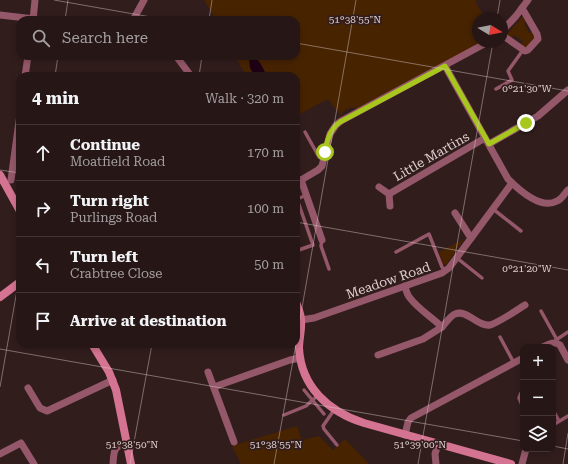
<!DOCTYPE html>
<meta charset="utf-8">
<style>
body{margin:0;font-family:"Roboto Serif",serif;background:#2e1f1f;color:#f1f3f6}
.controls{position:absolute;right:12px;bottom:12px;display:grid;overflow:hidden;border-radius:8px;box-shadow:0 2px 6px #0003}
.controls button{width:36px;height:36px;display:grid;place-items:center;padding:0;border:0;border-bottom:1px solid #423535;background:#261616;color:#f1f3f6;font:20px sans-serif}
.compass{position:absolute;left:472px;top:12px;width:36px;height:36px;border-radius:50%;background:#261616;box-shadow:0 2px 6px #0003;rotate:100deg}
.stop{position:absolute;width:12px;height:12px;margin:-9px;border:3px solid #a8c71c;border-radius:50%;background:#fff}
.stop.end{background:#a8c71c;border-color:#fff;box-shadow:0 1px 4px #0008}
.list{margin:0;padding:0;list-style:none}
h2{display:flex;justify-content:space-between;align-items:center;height:52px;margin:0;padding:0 16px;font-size:17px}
h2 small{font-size:13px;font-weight:400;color:#a49fa1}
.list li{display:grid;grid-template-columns:26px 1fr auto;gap:12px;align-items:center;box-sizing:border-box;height:56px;padding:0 16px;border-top:1px solid #423535}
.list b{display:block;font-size:15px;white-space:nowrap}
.list p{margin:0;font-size:13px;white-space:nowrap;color:#a49fa1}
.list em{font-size:13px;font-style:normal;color:#a49fa1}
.icon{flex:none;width:22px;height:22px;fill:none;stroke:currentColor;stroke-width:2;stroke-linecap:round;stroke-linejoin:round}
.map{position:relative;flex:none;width:568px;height:464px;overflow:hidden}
.search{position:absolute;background:#261616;box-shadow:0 2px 6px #0003;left:16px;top:16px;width:284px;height:44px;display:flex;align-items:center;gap:10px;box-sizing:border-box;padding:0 14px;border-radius:12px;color:#a49fa1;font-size:15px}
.panel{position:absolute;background:#261616;box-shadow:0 2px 6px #0003;left:16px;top:72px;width:284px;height:276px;border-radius:12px}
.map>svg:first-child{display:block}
</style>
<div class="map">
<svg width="568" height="464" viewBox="0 0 568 464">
<rect width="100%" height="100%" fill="#321d1d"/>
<!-- green -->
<g fill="#472300">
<polygon points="204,0 480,0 475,1 485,18 478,18 478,42 482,42 358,109 351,107 343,112 341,116 328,99 296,116 296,76 246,76 235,56 296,56 296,20 216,20"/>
<polygon points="524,15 528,21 524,23 529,33 533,31 536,38 526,48 520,46 523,41 514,35 511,39 506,35"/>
<polygon points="464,239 446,265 443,264 439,252"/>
<polygon points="297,426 302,440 319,436 333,450 345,439 369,464 241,464 232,446"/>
</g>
<!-- water -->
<path fill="#1f0015" d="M248 56C259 56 262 67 267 76H255L250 68 249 57Z"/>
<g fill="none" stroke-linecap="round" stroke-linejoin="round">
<!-- lane -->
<g stroke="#95586a" stroke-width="3.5">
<polyline points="496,89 512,80 508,71 523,50"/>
<polyline points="305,132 319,157 324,161"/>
<polyline points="493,209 521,231"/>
<polyline points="322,240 321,246 329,269"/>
<polyline points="296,251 313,245 297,199 307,195"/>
<polyline points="396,252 429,234 442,267 445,271"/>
<polyline points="457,258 482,278"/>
<polyline points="541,311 556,338"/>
<polyline points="500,337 514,363"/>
<polyline points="556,340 568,332"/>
<polyline points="304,390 324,414"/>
<polyline points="523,392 521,393 519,398 523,407"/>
<polyline points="334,410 323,426 324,429 337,445"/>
<polyline points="553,410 559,421"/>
<polyline points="284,415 306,406 318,395"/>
<polyline points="553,425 568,416"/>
</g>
<!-- street -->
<g stroke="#95586a" stroke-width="7">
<polyline points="0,15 43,20"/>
<polyline points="33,20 35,0"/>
<polyline points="133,20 144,0"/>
<polyline points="502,31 516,16 528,0"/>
<polyline points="502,35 525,51 528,50 538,39 537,34 522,8"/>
<polyline points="176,56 191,76"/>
<path d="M445 66 508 179C518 189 541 210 557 201 562 199 564 194 568 190"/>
<polyline points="25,76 28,56"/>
<polyline points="489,144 538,116 568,90"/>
<polyline points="11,180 20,114"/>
<polyline points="301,180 322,240"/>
<polyline points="296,183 318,170 322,166 330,134 336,125 341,121 488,42"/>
<polyline points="379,187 389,194 390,206"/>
<polyline points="389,194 485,138"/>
<polyline points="455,213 471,238"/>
<path d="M405 286C406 290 407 295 410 298 418 309 432 317 442 327 446 323 450 316 455 314 467 309 478 327 490 325 498 323 517 310 525 305"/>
<polyline points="301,320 314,318 442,273 449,268 512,183"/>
<path d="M543 347C549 344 554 341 560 345L568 360"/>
<polyline points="378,355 423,339 442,327"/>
<polyline points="208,372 234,442"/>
<polyline points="214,387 290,360 300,358"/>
<polyline points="28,388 40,408 47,411 113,380"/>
<polyline points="405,435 408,422 411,418 523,358"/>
<polyline points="0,454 21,443 34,464"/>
<path d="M113 464C114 451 113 447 126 443"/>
<polyline points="436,464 435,454 438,444"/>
<polyline points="522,464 526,449"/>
</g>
<!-- secondary -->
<g stroke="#d57492" stroke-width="8">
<polyline points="0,175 20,211"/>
<polyline points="0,297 20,282"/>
<path d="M296 302C298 308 301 314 301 320 302 329 299 339 299 348 301 387 329 412 364 423L511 464"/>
<polyline points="92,344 109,372 116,390 131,464"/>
</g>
</g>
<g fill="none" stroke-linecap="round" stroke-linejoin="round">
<!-- route -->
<path stroke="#a8c71c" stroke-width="5" d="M325 152C327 140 330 129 340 122L445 66 489 144 526 123"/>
</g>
<!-- ticks -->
<path fill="none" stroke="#decfce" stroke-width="1" stroke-opacity="0.45" d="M54 0 168 20M497 18 500 0M65 20 68 0M209 20 212 0M296 43 568 91M55 76 58 56M199 76 202 56M0 170 20 173M296 222 568 270M296 342 356 0M0 349 523 441M0 387 20 273M553 446 568 449M130 464 152 344M274 464 296 344M418 464 493 42M563 464 568 433"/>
<g text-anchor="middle" stroke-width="3.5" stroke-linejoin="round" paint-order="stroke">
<!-- street labels -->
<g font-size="13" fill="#decfce" stroke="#321d1d">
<text transform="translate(431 156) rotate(-30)" y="5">Little Martins</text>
<text transform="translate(388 280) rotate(-19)" y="5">Meadow Road</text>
</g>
</g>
<g font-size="10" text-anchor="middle" fill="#decfce" stroke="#321d1d" stroke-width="3.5" stroke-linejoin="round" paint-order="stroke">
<text x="355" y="23">51°38'55"N</text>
<text x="527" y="92">0°21'30"W</text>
<text x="527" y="272">0°21'20"W</text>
<text x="132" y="448">51°38'50"N</text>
<text x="276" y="448">51°38'55"N</text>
<text x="420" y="448">51°39'00"N</text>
</g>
</svg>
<div class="controls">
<button>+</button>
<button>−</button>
<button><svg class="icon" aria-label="layers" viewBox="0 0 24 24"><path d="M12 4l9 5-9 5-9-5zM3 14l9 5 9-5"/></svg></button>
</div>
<svg class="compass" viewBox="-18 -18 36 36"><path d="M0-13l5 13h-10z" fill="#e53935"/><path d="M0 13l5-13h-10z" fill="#a49fa1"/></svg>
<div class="stop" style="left:325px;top:152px"></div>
<div class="stop end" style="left:526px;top:123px"></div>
<div class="search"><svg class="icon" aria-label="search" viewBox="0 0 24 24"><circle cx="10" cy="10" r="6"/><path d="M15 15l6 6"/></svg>Search here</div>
<section class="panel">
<h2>4 min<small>Walk · 320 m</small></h2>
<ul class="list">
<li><svg class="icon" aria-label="ahead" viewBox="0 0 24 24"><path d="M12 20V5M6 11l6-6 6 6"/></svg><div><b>Continue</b><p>Moatfield Road</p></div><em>170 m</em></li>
<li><svg class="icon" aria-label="right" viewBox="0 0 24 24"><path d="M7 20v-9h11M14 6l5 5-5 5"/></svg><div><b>Turn right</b><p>Purlings Road</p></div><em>100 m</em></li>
<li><svg class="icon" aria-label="left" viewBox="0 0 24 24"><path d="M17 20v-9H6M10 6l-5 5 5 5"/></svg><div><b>Turn left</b><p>Crabtree Close</p></div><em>50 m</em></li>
<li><svg class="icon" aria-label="arrive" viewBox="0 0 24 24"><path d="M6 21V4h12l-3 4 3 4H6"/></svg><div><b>Arrive at destination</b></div></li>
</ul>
</section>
</div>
